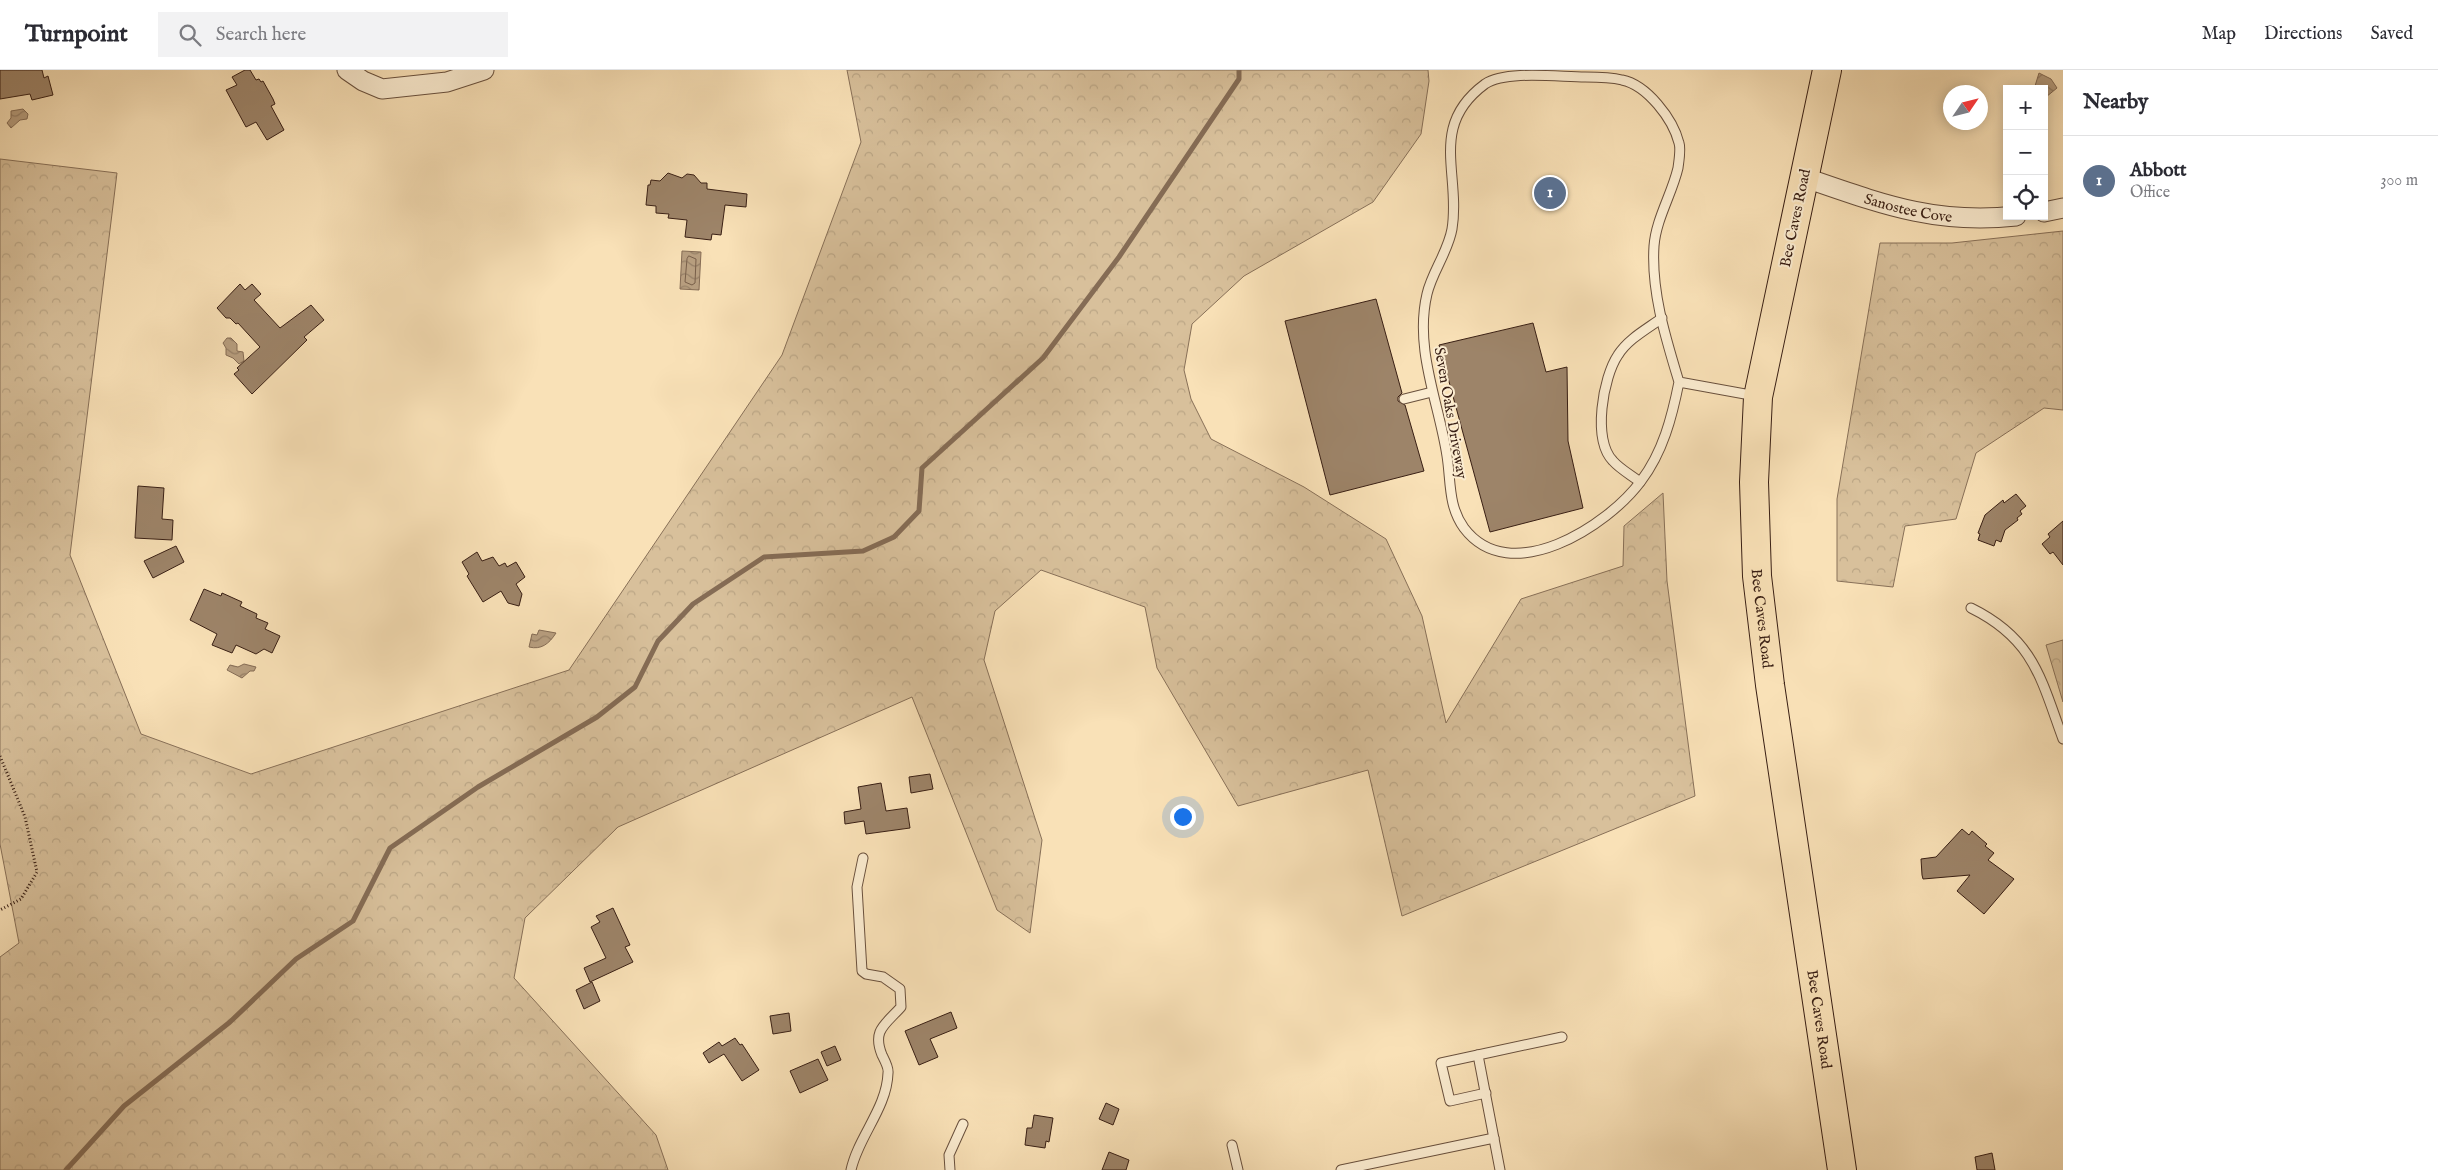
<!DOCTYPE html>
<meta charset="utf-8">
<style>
body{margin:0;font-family:"IM FELL English",serif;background:#f2f2f3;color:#2b2b33}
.controls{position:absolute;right:15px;top:15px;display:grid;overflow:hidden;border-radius:0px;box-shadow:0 2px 12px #0003}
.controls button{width:45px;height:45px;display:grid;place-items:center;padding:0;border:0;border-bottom:1px solid #e1e1e2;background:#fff;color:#2b2b33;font:25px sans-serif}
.compass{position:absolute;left:1943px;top:15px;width:45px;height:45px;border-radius:50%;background:#fff;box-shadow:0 2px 12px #0003;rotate:55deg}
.you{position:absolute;left:1182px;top:746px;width:18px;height:18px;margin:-12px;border:4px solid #fff;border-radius:50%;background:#1a73e8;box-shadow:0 0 0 8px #1a73e833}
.badge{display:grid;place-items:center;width:32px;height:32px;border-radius:50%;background:#8f2418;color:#fff;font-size:16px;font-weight:700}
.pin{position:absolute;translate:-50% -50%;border:2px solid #fff;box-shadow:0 1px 5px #0006}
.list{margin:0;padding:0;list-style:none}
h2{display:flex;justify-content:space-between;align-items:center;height:65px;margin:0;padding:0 20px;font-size:21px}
h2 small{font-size:16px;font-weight:400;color:#7c7c81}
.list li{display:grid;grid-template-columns:32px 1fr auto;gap:15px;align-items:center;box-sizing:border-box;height:90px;padding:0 20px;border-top:1px solid #e1e1e2}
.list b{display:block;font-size:19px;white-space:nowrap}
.list p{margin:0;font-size:16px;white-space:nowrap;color:#7c7c81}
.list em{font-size:16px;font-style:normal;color:#7c7c81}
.icon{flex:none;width:28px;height:28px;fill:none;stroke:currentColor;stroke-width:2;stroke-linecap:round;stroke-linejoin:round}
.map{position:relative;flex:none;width:2063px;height:1100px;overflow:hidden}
header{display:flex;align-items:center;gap:30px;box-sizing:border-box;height:70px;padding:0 25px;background:#fff;border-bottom:1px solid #e1e1e2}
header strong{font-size:24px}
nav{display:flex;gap:28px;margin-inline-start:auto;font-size:18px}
.search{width:350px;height:45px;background:#f2f2f3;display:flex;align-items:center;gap:12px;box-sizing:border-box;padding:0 18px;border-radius:0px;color:#7c7c81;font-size:19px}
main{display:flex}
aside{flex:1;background:#fff}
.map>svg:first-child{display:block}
</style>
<header>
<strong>Turnpoint</strong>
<div class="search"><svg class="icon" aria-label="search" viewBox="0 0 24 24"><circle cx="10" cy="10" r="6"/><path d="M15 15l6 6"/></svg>Search here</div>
<nav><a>Map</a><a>Directions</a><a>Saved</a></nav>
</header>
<main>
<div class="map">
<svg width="2063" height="1100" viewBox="0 0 2063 1100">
<defs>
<pattern id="forest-crowns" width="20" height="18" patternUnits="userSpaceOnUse" patternTransform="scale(1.25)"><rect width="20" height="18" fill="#d8c09b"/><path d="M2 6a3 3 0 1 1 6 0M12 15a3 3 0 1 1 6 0" fill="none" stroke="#baa585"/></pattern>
<pattern id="water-waves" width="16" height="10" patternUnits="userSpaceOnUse" patternTransform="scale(1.25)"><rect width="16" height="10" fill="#b89f80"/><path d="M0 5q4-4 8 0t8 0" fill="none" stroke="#978168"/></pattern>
</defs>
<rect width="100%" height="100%" fill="#f9e1b7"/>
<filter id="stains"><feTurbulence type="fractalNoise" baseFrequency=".004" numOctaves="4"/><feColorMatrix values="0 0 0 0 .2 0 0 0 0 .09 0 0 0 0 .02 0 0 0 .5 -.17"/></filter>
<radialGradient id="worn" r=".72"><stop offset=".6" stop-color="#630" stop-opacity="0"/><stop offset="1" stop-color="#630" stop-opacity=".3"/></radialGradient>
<!-- forest -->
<g fill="url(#forest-crowns)" stroke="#887058">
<polygon points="847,0 1428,0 1429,11 1421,64 1373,132 1244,206 1192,254 1184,300 1191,329 1211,369 1304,417 1386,469 1422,546 1446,653 1521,529 1623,496 1624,456 1663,423 1667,511 1695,726 1402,846 1368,700 1238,736 1157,598 1145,537 1041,500 995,541 984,590 1042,770 1030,863 997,840 912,627 618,757 525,848 514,908 656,1065 668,1100 0,1100 0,887 19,873 0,774 0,89 117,103 70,485 141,664 251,704 569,600 782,285 861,72"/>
<polygon points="2063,161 2063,340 2044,338 1976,383 1956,449 1905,456 1893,517 1837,511 1837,429 1880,173 1952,173"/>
<polygon points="2063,570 2063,632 2046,575"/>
</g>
<!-- water -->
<g fill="url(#water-waves)" stroke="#856c55">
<polygon points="2039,3 2051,9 2057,18 2046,27 2044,19 2035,16"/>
<polygon points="23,39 28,44 27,49 20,50 11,58 7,53 11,48 11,41"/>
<polygon points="682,181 701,182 699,220 680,219"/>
<polygon points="227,268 231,268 237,274 237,281 243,282 244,291 239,294 233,288 226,285 226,278 223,273"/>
<path d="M539 560 556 563C549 574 541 580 529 577L532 564 537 565Z"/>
<polygon points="244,594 256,597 254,601 250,601 242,608 227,600 230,595 238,597"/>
</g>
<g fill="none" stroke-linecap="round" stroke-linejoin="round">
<!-- shore -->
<polygon stroke="#785f4a" stroke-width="1" points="689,186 696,189 695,213 692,215 685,212 687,189"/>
<!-- stream -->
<polyline stroke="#856c55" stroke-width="5" points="66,1100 124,1036 230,952 296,889 353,851 390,778 478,717 597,647 635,617 658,571 693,534 764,487 863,481 894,467 919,441 922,398 1043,288 1119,187 1239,9 1239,0"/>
</g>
<!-- building -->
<g fill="#9d8469" stroke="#391f14">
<polygon points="0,0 42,0 44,8 48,6 53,25 32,30 30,24 0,29"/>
<polygon points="245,0 250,0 256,10 259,9 261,12 263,11 273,29 275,34 271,36 284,60 267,70 256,52 246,57 226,20 237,15 232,7"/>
<polygon points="668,103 682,108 687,104 694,105 701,113 707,113 707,119 747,124 746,137 725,135 721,165 712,164 711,170 685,167 687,150 668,148 669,144 656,143 656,136 646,135 648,115 650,115 651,110 660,111"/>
<polygon points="240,214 245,220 252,214 261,224 254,230 280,258 311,235 324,250 304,267 307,270 252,324 234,304 239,300 237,298 260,277 238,253 236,254 230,248 226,248 217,238"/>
<polygon points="1376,229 1402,323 1398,327 1398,331 1405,335 1424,401 1330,425 1285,251"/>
<polygon points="1533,253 1546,302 1567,297 1568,371 1583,438 1490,462 1439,275"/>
<polygon points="138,416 164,418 162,449 173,450 172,470 135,468"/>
<polygon points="2016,424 2026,436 2020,441 2022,444 2017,448 2018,450 2005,460 2001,472 1996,470 1994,476 1978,470 1980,464 1978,463 1985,445 2003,430 2004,433"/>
<polygon points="2063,451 2063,495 2053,482 2050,484 2042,474 2050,467 2048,464"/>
<polygon points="176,476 184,492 153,508 144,491"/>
<polygon points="477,482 482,491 493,487 499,496 505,493 507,497 516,492 525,507 516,514 522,524 519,536 508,533 501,521 483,532 467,506 469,504 462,492"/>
<polygon points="204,519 221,526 222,523 242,532 240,536 257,544 256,548 268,553 265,559 280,566 272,583 264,579 256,584 236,575 232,583 212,575 217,564 190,550"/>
<polygon points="930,704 933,719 911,723 909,707"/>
<polygon points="881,713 886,741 907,738 910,758 866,764 864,751 845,754 844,742 861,739 858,717"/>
<polygon points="1962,759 1969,765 1972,761 1987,774 1985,776 1994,783 1988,790 2014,809 1984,844 1957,821 1970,805 1923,809 1922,805 1921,789 1936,787"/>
<polygon points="613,838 630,875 625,877 633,892 590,912 584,898 606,888 591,857 600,852 596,846"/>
<polygon points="592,912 600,931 584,939 576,920"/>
<polygon points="951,942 957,958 930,969 938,987 919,995 905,961"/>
<polygon points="789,943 791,961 773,964 770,946"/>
<polygon points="735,968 740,975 742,974 759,1000 742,1011 724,984 709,993 703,983 719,972 722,976"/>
<polygon points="835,976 841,990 827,996 821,982"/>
<polygon points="818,989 828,1010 800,1023 790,1001"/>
<polygon points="1106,1033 1119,1039 1113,1055 1099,1049"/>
<polygon points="1034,1045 1053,1048 1049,1072 1046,1071 1045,1078 1025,1075 1027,1058 1032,1058"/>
<polygon points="1109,1082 1129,1090 1126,1100 1102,1100"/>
<polygon points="1992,1083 1995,1100 1977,1100 1975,1087"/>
</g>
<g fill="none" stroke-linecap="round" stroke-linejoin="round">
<defs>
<g id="lane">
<path d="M1679 312C1672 347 1663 382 1641 411 1608 456 1510 519 1464 458 1448 436 1451 411 1447 386 1439 333 1414 279 1427 224 1432 202 1448 182 1452 159 1461 104 1428 56 1485 14 1506 0 1559 7 1585 7 1597 7 1610 7 1622 10 1647 15 1673 49 1679 73 1681 79 1679 90 1678 98 1672 124 1656 149 1654 176 1651 222 1666 269 1679 312L1756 326"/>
<polyline points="1404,329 1432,322"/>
<path d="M1640 412C1631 405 1620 399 1613 391 1592 370 1603 307 1618 285 1628 269 1647 259 1662 248"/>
<path d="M1971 538C2034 569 2041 609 2063 669"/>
<polyline points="1478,985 1441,993 1450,1031 1486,1023"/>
<polyline points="1232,1075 1238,1100"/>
<path d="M851 1100C858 1067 887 1038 888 1003 889 998 885 991 882 985 872 960 885 955 901 937L900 919 883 907 866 904 862 901 857 817 863 788"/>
<polyline points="950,1100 949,1085 963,1054"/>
<polyline points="1341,1100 1494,1068"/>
<polyline points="1500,1100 1478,985 1562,967"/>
</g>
<g id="street">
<polyline points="347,0 363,11 382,19 447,12 484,0"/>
<path id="s1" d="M1803 107C1879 133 1934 155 2016 146"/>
<polyline points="2044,142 2063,138"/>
</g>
<g id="primary">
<path id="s2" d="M1827 0 1758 327 1754 412 1757 506 1770 615 1842 1100"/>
</g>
</defs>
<!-- lane casing -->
<use href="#lane" stroke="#69503d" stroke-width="11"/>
<!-- street casing -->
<use href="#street" stroke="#69503d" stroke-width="21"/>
<!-- primary casing -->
<use href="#primary" stroke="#391f14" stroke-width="30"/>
<!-- path -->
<polyline stroke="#391f14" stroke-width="3" stroke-dasharray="1 2.5" stroke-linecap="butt" points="0,686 25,747 37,802 21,829 0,840"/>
<!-- lane -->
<use href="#lane" stroke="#fbecd0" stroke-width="9"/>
<!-- street -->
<use href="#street" stroke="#fbecd0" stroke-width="19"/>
<!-- primary -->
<use href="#primary" stroke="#f9e1b7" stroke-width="28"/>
</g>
<g text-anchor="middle" stroke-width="4" stroke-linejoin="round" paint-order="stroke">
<!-- street labels -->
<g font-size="15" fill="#391f14" stroke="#fbecd0">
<text dy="5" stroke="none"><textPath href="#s1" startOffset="110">Sanostee Cove</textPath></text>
<text transform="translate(1795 148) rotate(-78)" y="5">Bee Caves Road</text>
<text transform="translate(1451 343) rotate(80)" y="5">Seven Oaks Driveway</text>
<text dy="5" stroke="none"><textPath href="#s2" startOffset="556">Bee Caves Road</textPath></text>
<text dy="5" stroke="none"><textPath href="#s2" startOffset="961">Bee Caves Road</textPath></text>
</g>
</g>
<rect width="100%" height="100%" filter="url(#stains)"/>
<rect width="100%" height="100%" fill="url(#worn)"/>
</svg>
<div class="controls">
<button>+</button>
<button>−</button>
<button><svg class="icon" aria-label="locate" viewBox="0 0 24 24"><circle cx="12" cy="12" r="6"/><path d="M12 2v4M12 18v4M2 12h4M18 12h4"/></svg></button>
</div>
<svg class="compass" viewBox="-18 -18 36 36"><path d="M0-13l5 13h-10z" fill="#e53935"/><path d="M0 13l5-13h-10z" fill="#7c7c81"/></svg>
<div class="you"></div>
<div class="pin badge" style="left:1550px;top:123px;background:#5c6f8a">1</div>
</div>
<aside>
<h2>Nearby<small></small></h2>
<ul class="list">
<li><span class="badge" style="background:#5c6f8a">1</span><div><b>Abbott</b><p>Office</p></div><em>300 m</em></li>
</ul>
</aside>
</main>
